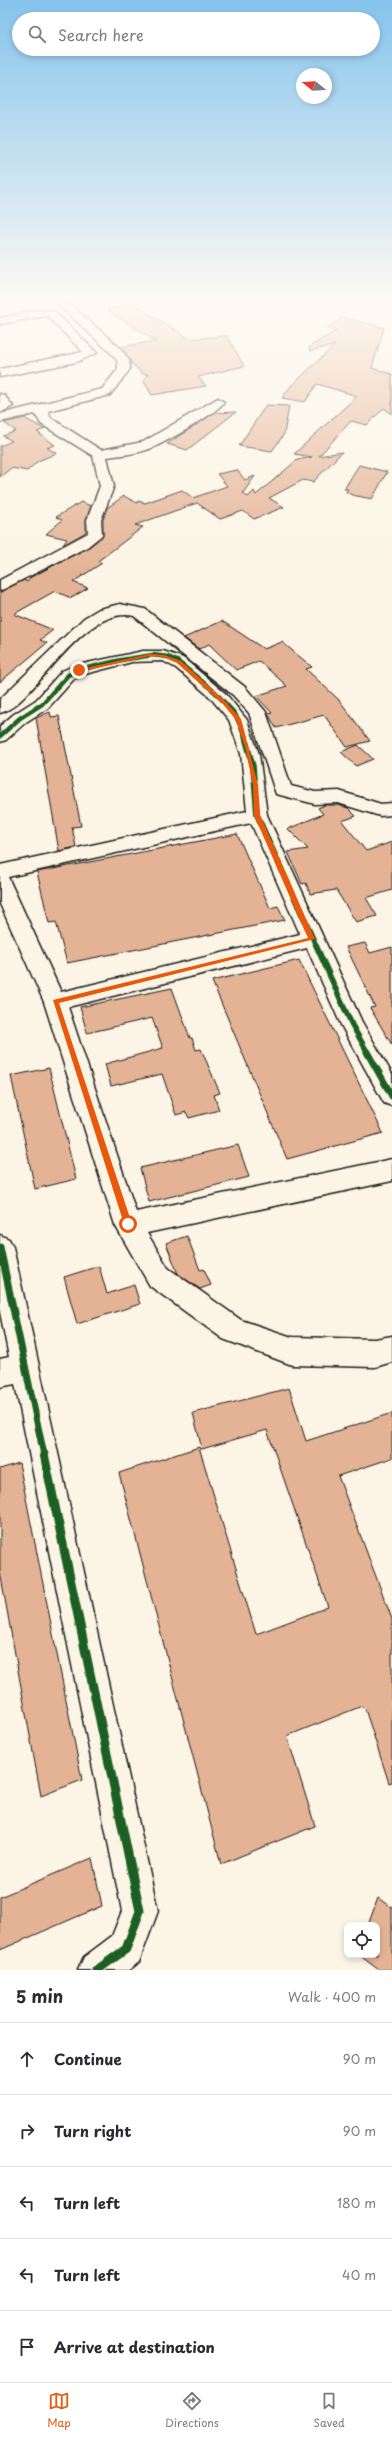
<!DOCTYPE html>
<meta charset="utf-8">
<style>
body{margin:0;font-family:"Playpen Sans",sans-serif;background:#f7f7f7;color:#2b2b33}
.controls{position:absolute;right:12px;bottom:12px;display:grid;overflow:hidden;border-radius:8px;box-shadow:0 2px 6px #0003}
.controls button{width:36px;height:36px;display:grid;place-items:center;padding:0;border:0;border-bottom:1px solid #e1e1e2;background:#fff;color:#2b2b33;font:20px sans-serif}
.compass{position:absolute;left:296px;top:68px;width:36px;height:36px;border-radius:50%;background:#fff;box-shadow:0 2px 6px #0003;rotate:288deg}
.stop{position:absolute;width:12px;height:12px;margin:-9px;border:3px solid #ea580c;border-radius:50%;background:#fff}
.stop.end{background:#ea580c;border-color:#fff;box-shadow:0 1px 4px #0008}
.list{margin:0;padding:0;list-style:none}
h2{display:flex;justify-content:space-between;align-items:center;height:52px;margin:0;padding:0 16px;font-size:17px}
h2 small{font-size:13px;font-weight:400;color:#7c7c81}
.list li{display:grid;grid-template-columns:26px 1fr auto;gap:12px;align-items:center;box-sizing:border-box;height:72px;padding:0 16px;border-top:1px solid #e1e1e2}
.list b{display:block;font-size:15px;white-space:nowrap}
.list em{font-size:13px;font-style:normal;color:#7c7c81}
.icon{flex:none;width:22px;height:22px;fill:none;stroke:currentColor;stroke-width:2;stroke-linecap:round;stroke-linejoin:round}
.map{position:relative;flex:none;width:392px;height:1970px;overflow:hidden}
.search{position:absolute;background:#fff;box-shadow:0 2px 6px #0003;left:12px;right:12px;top:12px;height:44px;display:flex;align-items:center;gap:10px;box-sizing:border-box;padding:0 14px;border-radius:22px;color:#7c7c81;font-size:15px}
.sheet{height:412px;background:#fff}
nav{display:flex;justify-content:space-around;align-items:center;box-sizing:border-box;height:56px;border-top:1px solid #e1e1e2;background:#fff;font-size:11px;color:#7c7c81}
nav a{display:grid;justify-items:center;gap:2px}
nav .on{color:#ea580c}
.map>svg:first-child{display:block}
</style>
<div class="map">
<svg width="392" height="1970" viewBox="0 0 392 1970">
<rect width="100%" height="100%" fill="#fcf5e5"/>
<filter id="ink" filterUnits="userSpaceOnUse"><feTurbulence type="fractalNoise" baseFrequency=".025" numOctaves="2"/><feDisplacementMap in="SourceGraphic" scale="8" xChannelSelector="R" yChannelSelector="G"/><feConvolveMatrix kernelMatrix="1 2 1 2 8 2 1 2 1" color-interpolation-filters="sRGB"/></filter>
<g filter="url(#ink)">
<!-- building -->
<g fill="#e4b395" stroke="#1c1c1c">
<polygon points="132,303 190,339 227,336 244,366 198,377 206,386 152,395 143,380 148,374 143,374 132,364 121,347 156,341 107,310"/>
<polygon points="343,317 384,328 372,368 392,374 392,414 384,408 367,425 351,421 319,456 342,452 313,482 303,480 269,498 284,507 254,519 243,511 220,519 197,503 135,525 143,527 98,561 102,563 73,582 88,588 71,598 55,591 14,614 53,630 40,640 47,643 0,682 0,592 24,580 27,582 31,577 88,548 103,536 103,520 107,508 124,496 137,503 138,501 145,503 182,490 193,498 227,486 217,474 237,470 245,480 255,476 243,493 248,497 254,491 256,495 297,460 312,457 294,454 357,396 317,384 305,402 282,398 291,386 335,345 310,351 309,347 336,331 326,329"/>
<polygon points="266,405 289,406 284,434 272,451 239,446"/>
<polygon points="236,412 187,450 167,444 214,413"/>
<polygon points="24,418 45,429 37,432 55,445 47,448 57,453 38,461 27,471 11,468 0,477 0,446 12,441 3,436 16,431 4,423"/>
<polygon points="359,465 387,472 372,499 352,495 346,492 348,489 344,489"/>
<polygon points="81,502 91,506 86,519 86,532 63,545 67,539 46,534 62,520 56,517"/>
<polygon points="222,621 264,649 282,642 312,667 306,669 339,700 370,741 347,747 324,715 276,728 268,714 272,713 256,696 287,686 259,661 236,670 209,644 199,649 184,638"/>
<polygon points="50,712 51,717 59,716 81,826 72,827 76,847 59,851 36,718"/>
<polygon points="358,745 373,759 356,766 341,752"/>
<polygon points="325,805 338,805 348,808 356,816 342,821 366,851 392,842 392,890 366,898 377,916 356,922 336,890 310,894 306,883 302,884 288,852 308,849 288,829 323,814 318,808"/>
<polygon points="237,834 270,908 278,906 285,920 67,963 56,922 49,923 37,872"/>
<polygon points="365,943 370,953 392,947 392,1045 370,1008 375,1007 346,947"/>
<polygon points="299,960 383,1133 287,1159 212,981"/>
<polygon points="172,988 190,1038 192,1038 196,1050 201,1049 220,1093 214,1095 219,1110 189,1118 186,1112 176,1115 162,1074 111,1086 105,1064 163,1048 152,1018 87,1033 80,1007"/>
<polygon points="49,1068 76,1179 35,1189 11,1076"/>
<polygon points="238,1145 249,1177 149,1202 140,1168"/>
<polygon points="187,1236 200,1270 204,1269 211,1285 200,1289 178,1274 166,1243"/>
<polygon points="99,1266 107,1294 134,1285 140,1304 77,1324 64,1277"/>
<polygon points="289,1388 306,1441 392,1413 392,1458 338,1476 392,1619 392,1782 389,1783 365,1709 362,1706 287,1736 315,1826 221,1864 119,1473 199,1447 256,1634 328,1607 267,1430 202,1449 193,1413"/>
<polygon points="19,1463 82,1780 41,1796 0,1572 0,1469"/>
<polygon points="92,1858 102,1906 0,1950 0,1897"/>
<polygon points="378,1898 392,1908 392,1970 379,1970 359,1955 377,1955 377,1925 368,1925"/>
</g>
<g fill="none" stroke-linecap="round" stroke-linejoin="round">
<defs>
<g id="minor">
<path d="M52 299H64L120 348 129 360 130 369 110 395 48 411 51 418 101 450 143 442 218 398 224 402C216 414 166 442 152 448 137 454 122 455 107 457L114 486 101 520 102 535 87 547 0 591V580L88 533 87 520 100 486 93 456 41 424 35 414 0 422V414L102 389 118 369 117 360 112 354Z"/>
<polygon points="38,310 54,311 97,353 77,362 0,377 0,369 83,352 47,316 0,324 0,318"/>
<polygon points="0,394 4,395 13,406 0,413"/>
<path d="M120 604 145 609 245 687 266 712 291 786 315 792 339 791 381 804 392 803V815L380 816 338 803 315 804 276 794 249 713 233 695 134 616C93 607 55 666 29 692 21 700 12 710 0 713V699L84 618 99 609Z"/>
<path d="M143 651H163L183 658 226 694 247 720 259 754 267 815 362 1022 392 1074V1106L384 1103 341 1025 307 948 68 1007 136 1212 392 1159V1181L147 1233 168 1268 241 1320 292 1337 375 1339 392 1336V1362L375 1367 292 1365 223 1339 150 1286 115 1225 44 1002 0 904V865L247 811 241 754 229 720 209 696 176 668 163 661 132 662 85 674 74 679 48 708 26 722 6 740 0 742V726L14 714 36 700 62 671 73 666ZM251 823 300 934 61 992 8 877Z"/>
<polygon points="0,1235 9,1239 13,1247 158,1911 139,1962 129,1970 78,1970 84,1957 112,1936 122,1911 15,1384 0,1387 0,1359 9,1357 0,1312"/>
</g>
</defs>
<!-- minor casing -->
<use href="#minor" stroke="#1c1c1c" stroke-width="3"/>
<!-- minor -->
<use href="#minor" fill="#fcf5e5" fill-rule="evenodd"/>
<defs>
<polyline id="cycleway-far3" points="0,736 20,718 42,704 68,675 79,670 121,660 153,655 168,657 177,661 215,692 235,714 246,738"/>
<polyline id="cycleway-far2" points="245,737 253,766 257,815 352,1025 368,1053"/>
<g id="cycleway-far1">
<polyline points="367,1052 392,1096"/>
<polyline points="0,1247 44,1455"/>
</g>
<polyline id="cycleway" points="44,1454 140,1911 126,1949 97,1970"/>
</defs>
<!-- cycleway-far3 casing -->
<use href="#cycleway-far3" stroke="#fcf5e5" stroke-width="6"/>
<!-- cycleway-far2 casing -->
<use href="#cycleway-far2" stroke="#fcf5e5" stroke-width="8"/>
<!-- cycleway-far1 casing -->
<use href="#cycleway-far1" stroke="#fcf5e5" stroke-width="10"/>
<!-- cycleway casing -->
<use href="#cycleway" stroke="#fcf5e5" stroke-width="12"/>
<!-- cycleway-far3 -->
<use href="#cycleway-far3" stroke="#1b5e20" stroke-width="4.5"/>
<!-- cycleway-far2 -->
<use href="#cycleway-far2" stroke="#1b5e20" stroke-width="5.5"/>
<!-- cycleway-far1 -->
<use href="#cycleway-far1" stroke="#1b5e20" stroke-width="7"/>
<!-- cycleway -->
<use href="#cycleway" stroke="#1b5e20" stroke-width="9"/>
</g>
</g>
<!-- sky -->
<linearGradient id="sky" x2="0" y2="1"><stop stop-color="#85c3ed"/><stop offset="0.52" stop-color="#fefaf3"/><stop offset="1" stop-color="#fefaf3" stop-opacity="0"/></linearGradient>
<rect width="392" height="575" fill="url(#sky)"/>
<!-- route -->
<polygon fill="#ea580c" points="150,654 164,655 181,661 226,702 241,719 258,785 260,815 315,939 59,1003 132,1224 128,1228 124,1224 53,1000 308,938 254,815 253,785 245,747 236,720 223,704 177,663 163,657 150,656 79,672 76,670"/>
</svg>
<div class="controls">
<button><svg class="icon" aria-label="locate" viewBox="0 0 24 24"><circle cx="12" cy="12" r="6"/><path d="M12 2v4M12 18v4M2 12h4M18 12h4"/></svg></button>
</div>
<svg class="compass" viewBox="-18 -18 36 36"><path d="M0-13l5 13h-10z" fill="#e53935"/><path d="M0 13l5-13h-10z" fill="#7c7c81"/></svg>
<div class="stop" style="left:128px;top:1224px"></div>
<div class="stop end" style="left:79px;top:670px"></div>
<div class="search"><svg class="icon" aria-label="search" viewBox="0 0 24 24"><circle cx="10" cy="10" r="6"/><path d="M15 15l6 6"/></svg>Search here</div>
</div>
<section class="sheet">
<h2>5 min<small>Walk · 400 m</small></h2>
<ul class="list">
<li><svg class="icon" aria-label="ahead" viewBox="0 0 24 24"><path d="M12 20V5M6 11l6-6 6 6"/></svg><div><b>Continue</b></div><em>90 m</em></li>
<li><svg class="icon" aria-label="right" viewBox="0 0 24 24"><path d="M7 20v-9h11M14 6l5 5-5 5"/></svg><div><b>Turn right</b></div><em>90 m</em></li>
<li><svg class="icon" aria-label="left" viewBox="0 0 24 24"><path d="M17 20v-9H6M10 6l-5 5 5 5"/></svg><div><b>Turn left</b></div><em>180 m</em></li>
<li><svg class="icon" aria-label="left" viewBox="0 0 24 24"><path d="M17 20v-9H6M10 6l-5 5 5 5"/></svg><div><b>Turn left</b></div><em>40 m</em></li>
<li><svg class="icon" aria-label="arrive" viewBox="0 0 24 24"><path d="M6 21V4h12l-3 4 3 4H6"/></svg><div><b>Arrive at destination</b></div></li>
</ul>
</section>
<nav>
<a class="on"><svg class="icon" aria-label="map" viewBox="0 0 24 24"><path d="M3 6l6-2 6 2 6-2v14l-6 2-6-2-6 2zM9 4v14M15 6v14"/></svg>Map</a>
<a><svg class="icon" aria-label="directions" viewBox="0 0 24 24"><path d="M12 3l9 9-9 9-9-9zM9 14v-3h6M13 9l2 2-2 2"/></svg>Directions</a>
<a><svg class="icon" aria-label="saved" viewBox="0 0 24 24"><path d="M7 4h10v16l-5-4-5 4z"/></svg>Saved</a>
</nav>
